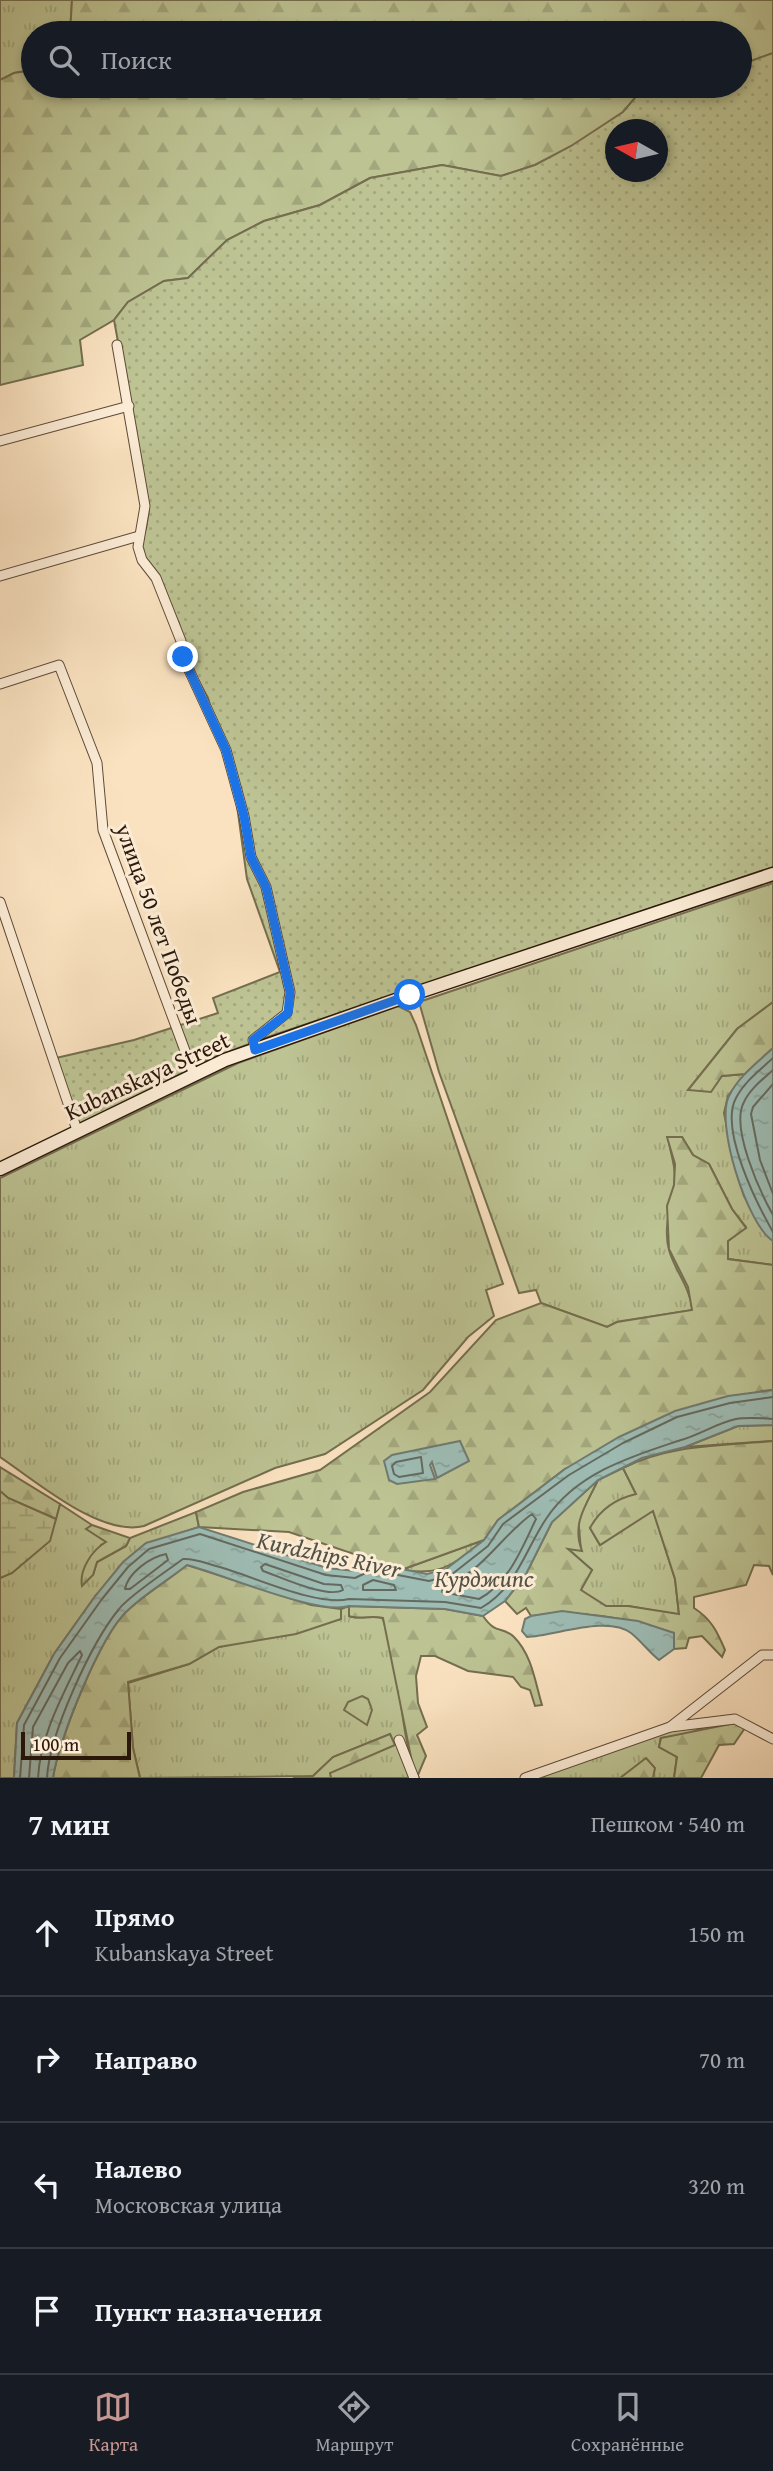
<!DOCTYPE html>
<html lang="ru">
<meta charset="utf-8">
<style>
body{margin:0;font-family:"Gentium Book Plus",serif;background:#242831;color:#f1f3f6}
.compass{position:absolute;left:605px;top:119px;width:63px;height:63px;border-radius:50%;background:#171b24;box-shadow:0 4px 10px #0003;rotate:278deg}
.scale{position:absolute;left:21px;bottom:18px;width:110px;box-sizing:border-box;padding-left:7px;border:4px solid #2b180b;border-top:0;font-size:19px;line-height:24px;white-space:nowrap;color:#2b180b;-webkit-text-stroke:5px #fcecd6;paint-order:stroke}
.stop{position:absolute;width:21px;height:21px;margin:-16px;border:5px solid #1a73e8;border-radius:50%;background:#fff}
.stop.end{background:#1a73e8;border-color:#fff;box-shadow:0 2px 7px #0008}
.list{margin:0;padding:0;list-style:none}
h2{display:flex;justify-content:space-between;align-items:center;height:91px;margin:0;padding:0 28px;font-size:30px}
h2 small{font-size:23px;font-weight:400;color:#9ea1a6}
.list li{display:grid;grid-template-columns:46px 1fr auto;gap:21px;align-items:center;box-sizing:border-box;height:126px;padding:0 28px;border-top:2px solid #363941}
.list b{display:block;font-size:26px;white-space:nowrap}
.list p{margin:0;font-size:23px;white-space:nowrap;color:#9ea1a6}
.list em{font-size:23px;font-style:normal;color:#9ea1a6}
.icon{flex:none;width:38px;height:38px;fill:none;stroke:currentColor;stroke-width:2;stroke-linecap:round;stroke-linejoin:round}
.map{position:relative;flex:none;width:773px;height:1778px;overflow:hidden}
.search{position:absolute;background:#171b24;box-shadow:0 4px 10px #0003;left:21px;right:21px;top:21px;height:77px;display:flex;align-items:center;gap:18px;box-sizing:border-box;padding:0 24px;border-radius:38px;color:#9ea1a6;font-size:26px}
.sheet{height:595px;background:#171b24}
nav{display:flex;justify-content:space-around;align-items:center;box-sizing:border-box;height:98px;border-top:2px solid #363941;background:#171b24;font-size:19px;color:#9ea1a6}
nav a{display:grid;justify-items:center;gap:4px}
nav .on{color:#c59692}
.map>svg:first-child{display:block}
</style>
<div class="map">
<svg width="773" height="1778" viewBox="0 0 773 1778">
<defs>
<pattern id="grass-tufts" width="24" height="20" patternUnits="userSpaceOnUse" patternTransform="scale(1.75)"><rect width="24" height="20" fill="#bdc393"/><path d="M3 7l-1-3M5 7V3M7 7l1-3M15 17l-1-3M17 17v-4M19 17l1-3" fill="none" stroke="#a3a77d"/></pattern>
<pattern id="forest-firs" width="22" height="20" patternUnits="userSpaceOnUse" patternTransform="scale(1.75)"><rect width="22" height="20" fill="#bdc393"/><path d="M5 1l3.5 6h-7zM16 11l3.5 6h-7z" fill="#a3a77d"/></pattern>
<pattern id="wetland-marsh" width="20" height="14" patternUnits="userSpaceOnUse" patternTransform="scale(1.75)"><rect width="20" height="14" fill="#bdc393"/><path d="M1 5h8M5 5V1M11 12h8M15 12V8" fill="none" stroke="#a3a77d"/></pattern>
<pattern id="garden-dots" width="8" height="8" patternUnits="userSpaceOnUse" patternTransform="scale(1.75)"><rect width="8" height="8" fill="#bdc393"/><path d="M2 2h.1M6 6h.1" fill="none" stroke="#a3a77d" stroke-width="1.8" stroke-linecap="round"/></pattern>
<pattern id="water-ripples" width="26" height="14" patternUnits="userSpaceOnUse" patternTransform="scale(1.75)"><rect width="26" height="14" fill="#9ebdb5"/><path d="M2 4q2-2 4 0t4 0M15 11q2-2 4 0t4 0" fill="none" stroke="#88a29a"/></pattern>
</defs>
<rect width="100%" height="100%" fill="#fae2c0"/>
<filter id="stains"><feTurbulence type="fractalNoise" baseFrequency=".00286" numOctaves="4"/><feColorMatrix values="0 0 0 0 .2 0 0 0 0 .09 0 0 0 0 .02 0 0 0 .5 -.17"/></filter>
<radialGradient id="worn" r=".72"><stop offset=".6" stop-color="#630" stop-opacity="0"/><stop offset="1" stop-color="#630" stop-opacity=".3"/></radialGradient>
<!-- grass -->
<g fill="url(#grass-tufts)" stroke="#746e4f" stroke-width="2">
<polygon points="0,0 72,0 70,33 33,33 33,70 14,73 0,80"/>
<path d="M773 883V1002L737 1029 689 1089 722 1076 745 1074 728 1096 724 1113 735 1167 744 1196 773 1241V1265L728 1259V1241L746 1227 732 1209 709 1164 693 1155 682 1137H668C670 1153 677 1168 674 1185 671 1206 663 1228 669 1250 675 1271 688 1283 693 1310L617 1322 607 1327 541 1303 536 1290 519 1293 439 1072 419 1002Z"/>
<path d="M398 1006 410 1012 416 1025 503 1284 486 1290 494 1316 468 1337 423 1390 325 1454 275 1468 144 1526C100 1537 36 1481 0 1457V1178L238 1063Z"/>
<polygon points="773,1425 773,1441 685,1447 738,1426"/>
<polygon points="623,1468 636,1494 590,1528 600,1545 653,1510 675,1579 679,1615 628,1606 606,1606 580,1590 592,1570 567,1548 581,1550 578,1518 598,1480"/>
<polygon points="60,1504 92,1525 87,1529 107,1542 101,1545 93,1575 97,1562 126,1546 130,1538 196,1512 199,1527 175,1535 96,1595 54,1654 17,1723 14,1778 0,1778 0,1578 12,1573 49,1541"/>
<path d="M484 1540C452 1565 443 1576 401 1570Z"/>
<path d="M349 1606V1616C360 1620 371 1615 383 1618 389 1641 396 1665 399 1688 403 1718 406 1753 419 1778H331L329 1773 394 1745 390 1734 333 1757 313 1776 140 1778 133 1748 128 1683 189 1664 219 1647 341 1619V1609Z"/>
<polygon points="707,1726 685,1735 661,1738 659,1747 677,1757 674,1778 536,1778 670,1731"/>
</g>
<!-- forest -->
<g fill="url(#forest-firs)" stroke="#746e4f" stroke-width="2">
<polygon points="72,0 773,0 773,53 740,65 740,33 70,33"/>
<polygon points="33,70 33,86 646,86 623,112 571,147 535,165 501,176 442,165 370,178 320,205 264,221 227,240 188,278 164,281 128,302 114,320 80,340 83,365 0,385 0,80 14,73"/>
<polygon points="773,1002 773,1048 745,1074 722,1076 711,1092 688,1090 737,1029"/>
<polygon points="667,1137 682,1137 693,1155 709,1164 732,1209 746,1228 728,1241 728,1259 773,1265 773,1390 762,1391 565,1469 498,1520 484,1540 401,1570 289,1532 199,1527 196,1512 243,1492 320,1470 430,1392 496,1320 541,1303 607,1327 617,1322 692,1310 688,1287 669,1249 667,1206 674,1185 675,1164"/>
<path d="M773 1441V1575L769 1566 754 1565 746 1585 694 1597V1608C711 1619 717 1631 725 1650L722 1657 702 1636 689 1638 686 1648 674 1649V1633C627 1618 580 1609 531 1616L526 1608 517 1614 505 1601 526 1574 552 1522 598 1480C587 1504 571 1523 582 1551L568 1549 592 1570 581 1590 606 1606H628L679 1614 675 1579 653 1511 600 1545 590 1528C600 1509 615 1499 636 1494L623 1468C670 1444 721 1446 773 1441Z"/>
<polygon points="0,1467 60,1504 56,1519 8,1498 0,1491"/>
<path d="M92 1525 130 1538 126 1546 97 1562 93 1575 82 1586C79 1570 92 1550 106 1542L86 1529Z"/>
<path d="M187 1565 311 1605 341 1609V1619L296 1634 219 1647 189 1664 128 1682 133 1748 140 1778H53C58 1741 100 1636 127 1611 145 1594 167 1581 187 1565Z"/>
<path d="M349 1606 445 1609 483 1616C497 1636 501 1625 514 1637 532 1655 535 1682 542 1705L535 1706 530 1690 521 1687 513 1677 468 1671 435 1656H421L416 1676 418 1703 427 1727 417 1735 426 1756 418 1775 414 1772 383 1618C371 1615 360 1620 349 1616Z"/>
<polygon points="362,1696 368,1699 372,1710 367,1725 344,1710 348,1702"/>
<polygon points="735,1723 745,1728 734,1744 719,1745 701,1778 674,1778 677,1757 659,1747 661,1738"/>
<polygon points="390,1734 395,1745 330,1773 331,1778 293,1778 313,1776 333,1757"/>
<polygon points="646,1758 655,1768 653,1778 620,1778"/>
</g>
<!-- wetland -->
<polygon fill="url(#wetland-marsh)" stroke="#746e4f" stroke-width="2" points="0,1491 8,1498 56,1519 50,1541 12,1573 0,1578"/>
<!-- garden -->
<path fill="url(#garden-dots)" stroke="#746e4f" stroke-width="2" fill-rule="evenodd" d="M773 53V867L262 1039 212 1058 79 1126 56 1058 134 1040 218 1013 213 998 280 972 247 879 236 798 208 698 184 654 179 623 145 560 140 539 146 529 149 510 114 320 128 302 164 281 188 278 227 240 264 221 320 205 370 178 442 165 501 176 535 165 571 146 623 112 644 87 740 86V65ZM616 130H658V172H616Z"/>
<!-- water -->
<g fill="url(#water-ripples)" stroke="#707b71" stroke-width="2">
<path d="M773 1048V1241C747 1225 715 1123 729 1096 738 1077 758 1062 773 1048Z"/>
<path d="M773 1390V1425L738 1426 685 1447 642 1458 598 1480 552 1522 526 1574 505 1601 483 1616 445 1609 349 1606C320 1616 222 1574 187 1565 167 1581 144 1594 127 1611 100 1636 58 1741 53 1778H14L17 1723 54 1654 96 1595 123 1562 146 1543 199 1527 327 1568 355 1571 371 1563 427 1574 446 1569 484 1540 498 1520 565 1469 619 1437 675 1411 728 1396Z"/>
<polygon points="460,1441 469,1461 437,1478 432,1462 430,1465 435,1479 397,1484 389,1480 384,1461 392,1455"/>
<path d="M562 1611 638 1621 674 1633V1649L659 1660C649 1652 641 1641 631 1633 607 1615 555 1636 527 1637L522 1631 525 1619 531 1616Z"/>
</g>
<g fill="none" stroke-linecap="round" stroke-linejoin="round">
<!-- shore -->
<g stroke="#646a60" stroke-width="2">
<path d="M773 1058C760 1070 744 1082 736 1098 719 1129 757 1204 773 1232"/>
<path d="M773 1070C763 1079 750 1089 744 1102 730 1127 760 1192 773 1215"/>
<polyline points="773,1084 753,1107 751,1114 760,1160 773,1194"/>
<polygon points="421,1457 423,1473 399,1477 394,1474 392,1466 396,1462"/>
<path d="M532 1514 536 1519C522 1548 509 1583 479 1599L442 1592 443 1587C481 1574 501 1536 532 1514Z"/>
<path d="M166 1554 168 1560 130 1589H125C128 1573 150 1557 166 1554Z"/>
<path d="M265 1564 324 1584 341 1585 343 1590C327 1599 281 1577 263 1571L261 1567Z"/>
<polygon points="373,1580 394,1585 396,1590 363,1590 363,1585"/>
<polyline points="20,1778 24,1725 60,1658 102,1599 128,1567 149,1549 200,1534 326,1575 355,1578 372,1570 429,1581 451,1575 488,1546 503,1524 569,1475 623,1443 677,1417 730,1403 773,1397"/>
<path d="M29 1778 33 1727 68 1663 80 1651 82 1655C64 1693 40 1735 38 1778"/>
<path d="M47 1778C49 1735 91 1643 119 1609 130 1595 167 1571 183 1559 194 1558 205 1563 216 1566 251 1575 316 1607 349 1599L445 1602 481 1608C517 1587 524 1552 546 1519 576 1473 632 1456 681 1440 699 1435 717 1423 736 1419 747 1417 761 1418 773 1419"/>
</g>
<defs>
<g id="street">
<polyline points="117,345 145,506 138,547 142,560 156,578 181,641 183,657 226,750 244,816 251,857 266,887 290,992 287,1013 253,1040 255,1050"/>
<polyline points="0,441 129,406"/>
<polyline points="0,576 139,536"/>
<polyline points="0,684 59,665 97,763 103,830 194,1075"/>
<polyline points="0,902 77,1130"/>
<polyline points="670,1727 762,1655 773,1655"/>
<polyline points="399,1740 414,1778"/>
<polyline points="525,1778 670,1727 735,1719 773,1739"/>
</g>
<polyline id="secondary" points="0,1169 225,1060 410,995 773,874"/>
</defs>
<!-- street casing -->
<use href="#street" stroke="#5f4a38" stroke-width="11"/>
<!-- secondary casing -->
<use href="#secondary" stroke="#2b180b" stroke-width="15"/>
<!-- street -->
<use href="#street" stroke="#fcecd6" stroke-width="9"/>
<!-- secondary -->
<use href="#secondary" stroke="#fcecd6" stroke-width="12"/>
</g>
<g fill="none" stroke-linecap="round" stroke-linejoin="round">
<!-- route -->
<polyline stroke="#1a73e8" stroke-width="9" points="183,657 226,750 244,816 251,857 266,887 290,992 288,1013 253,1040 255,1050 410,995"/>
</g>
<g text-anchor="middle" stroke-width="6" stroke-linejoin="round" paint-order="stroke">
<!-- street labels -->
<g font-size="23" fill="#2b180b" stroke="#fcecd6">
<text transform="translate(159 924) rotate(70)" y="8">улица 50 лет Победы</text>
<text transform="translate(147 1076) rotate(-25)" y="8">Kubanskaya Street</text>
</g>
<!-- water labels -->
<g font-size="24" font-style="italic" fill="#535246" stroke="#fcecd6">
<text transform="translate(329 1555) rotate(12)" y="8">Kurdzhips River</text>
<text x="484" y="1587">Курджипс</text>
</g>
</g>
<rect width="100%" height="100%" filter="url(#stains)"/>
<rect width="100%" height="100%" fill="url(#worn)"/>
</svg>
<svg class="compass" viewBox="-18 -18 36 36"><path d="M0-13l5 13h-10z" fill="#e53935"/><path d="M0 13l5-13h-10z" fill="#9ea1a6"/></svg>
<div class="scale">100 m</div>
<div class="stop" style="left:410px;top:995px"></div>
<div class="stop end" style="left:183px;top:657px"></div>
<div class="search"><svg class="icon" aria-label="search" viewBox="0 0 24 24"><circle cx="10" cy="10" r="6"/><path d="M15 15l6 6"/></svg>Поиск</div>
</div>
<section class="sheet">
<h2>7 мин<small>Пешком · 540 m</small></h2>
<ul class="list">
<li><svg class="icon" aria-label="ahead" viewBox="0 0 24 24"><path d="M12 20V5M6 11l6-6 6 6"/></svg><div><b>Прямо</b><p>Kubanskaya Street</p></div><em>150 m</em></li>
<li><svg class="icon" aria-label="right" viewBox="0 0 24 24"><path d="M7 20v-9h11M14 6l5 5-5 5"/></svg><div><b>Направо</b></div><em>70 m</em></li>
<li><svg class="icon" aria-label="left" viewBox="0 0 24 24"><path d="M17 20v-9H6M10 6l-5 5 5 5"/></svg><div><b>Налево</b><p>Московская улица</p></div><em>320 m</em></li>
<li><svg class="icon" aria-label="arrive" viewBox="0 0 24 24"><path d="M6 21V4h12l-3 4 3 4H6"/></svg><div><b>Пункт назначения</b></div></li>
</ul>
</section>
<nav>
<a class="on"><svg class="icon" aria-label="map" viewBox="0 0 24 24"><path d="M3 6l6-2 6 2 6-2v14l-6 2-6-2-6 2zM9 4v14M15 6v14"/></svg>Карта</a>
<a><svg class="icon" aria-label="directions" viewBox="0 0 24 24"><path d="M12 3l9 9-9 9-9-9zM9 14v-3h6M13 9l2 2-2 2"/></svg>Маршрут</a>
<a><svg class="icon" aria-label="saved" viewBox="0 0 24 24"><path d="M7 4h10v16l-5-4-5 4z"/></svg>Сохранённые</a>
</nav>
